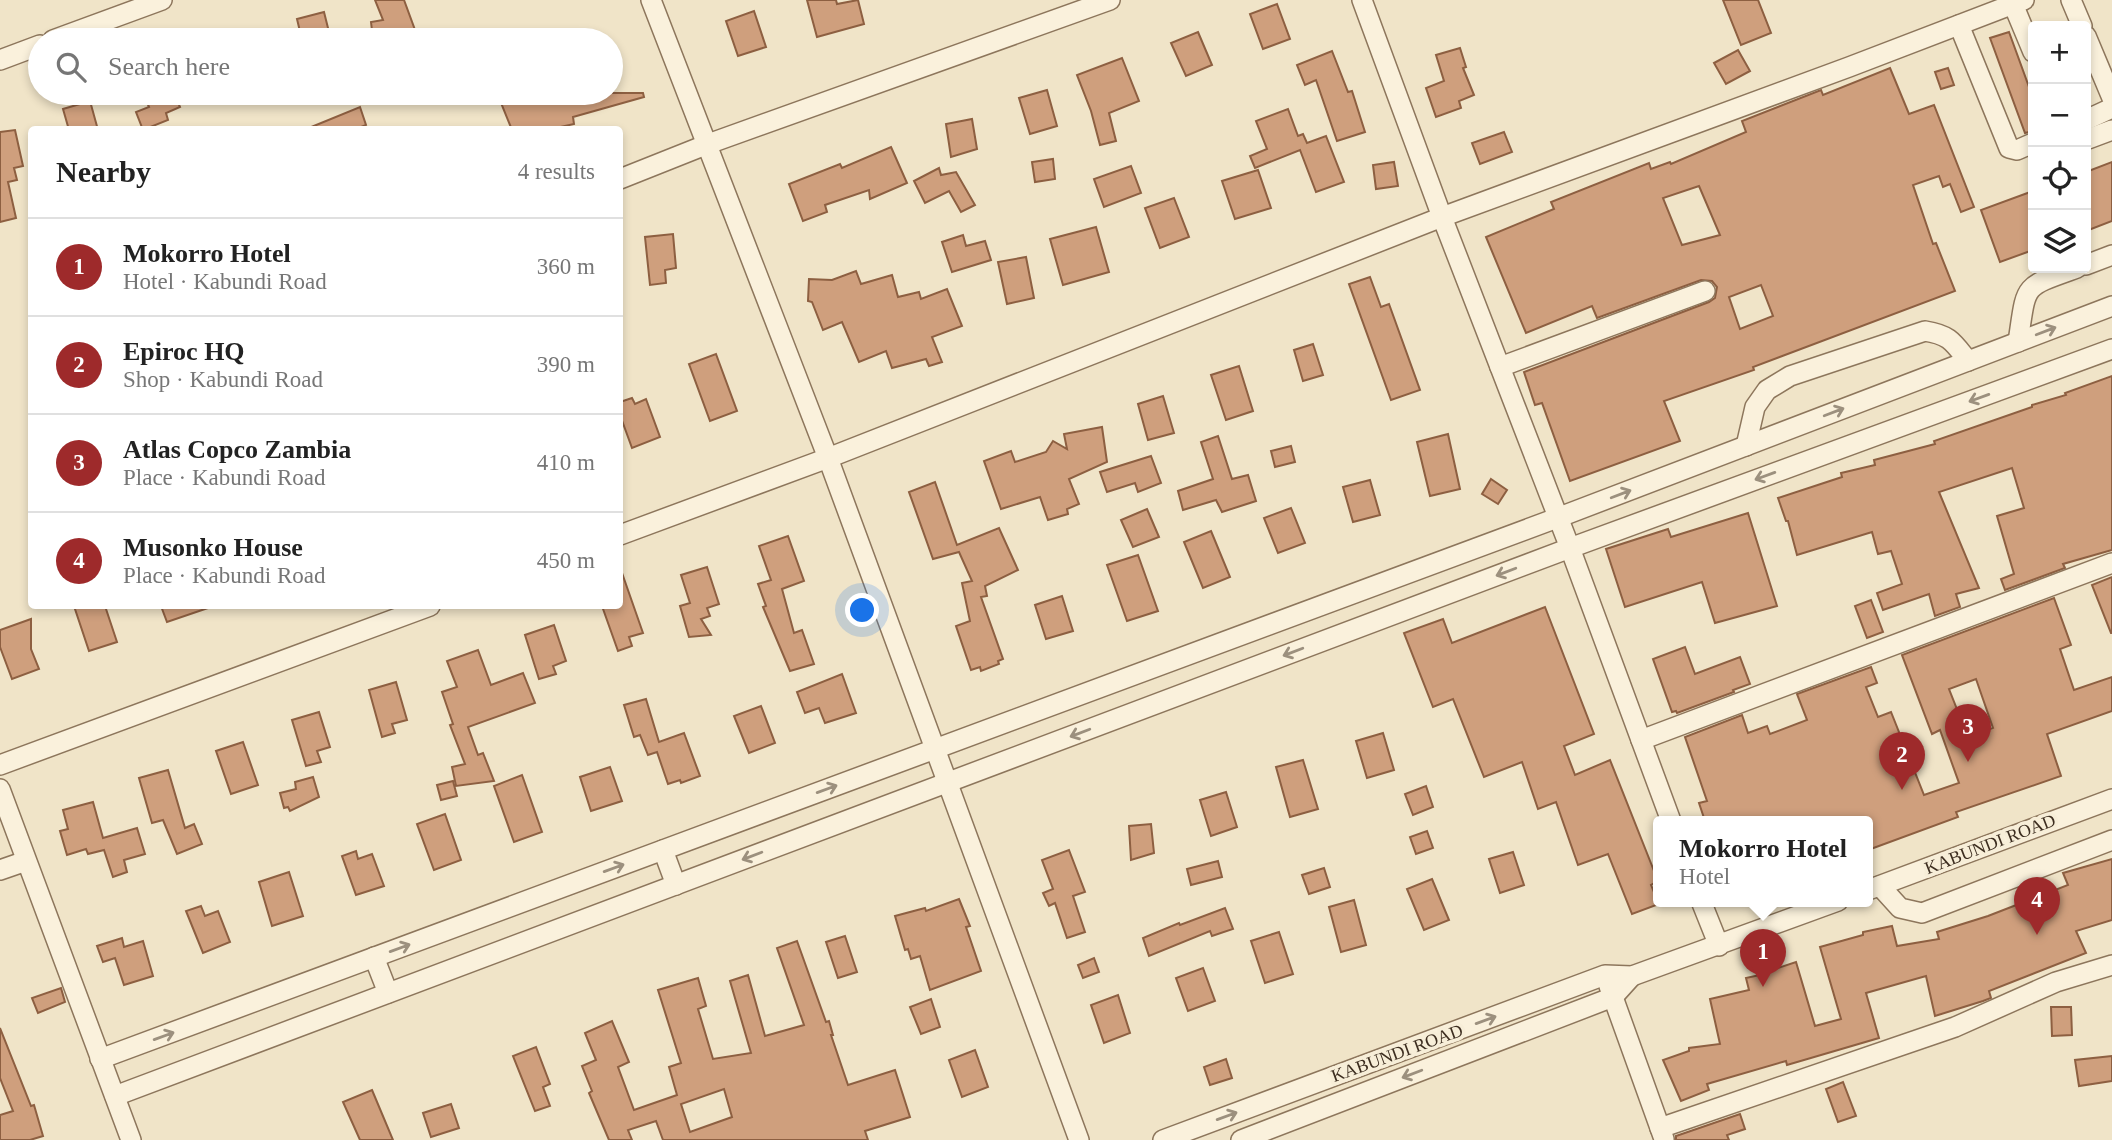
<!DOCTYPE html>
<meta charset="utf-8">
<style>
body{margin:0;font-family:"Times New Roman",serif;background:#f2f2f2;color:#222}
.controls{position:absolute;right:21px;top:21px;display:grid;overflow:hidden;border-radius:7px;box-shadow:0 4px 10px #0003}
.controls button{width:63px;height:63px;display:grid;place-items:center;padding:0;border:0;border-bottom:2px solid #e0e0e0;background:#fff;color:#222;font:35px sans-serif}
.you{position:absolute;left:863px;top:611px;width:24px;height:24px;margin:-18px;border:5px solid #fff;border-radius:50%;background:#1a73e8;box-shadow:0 0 0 10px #1a73e833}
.badge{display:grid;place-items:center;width:46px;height:46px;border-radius:50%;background:#9e2a2b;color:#fff;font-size:23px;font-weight:700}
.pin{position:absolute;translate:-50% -58px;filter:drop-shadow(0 2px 4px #0008)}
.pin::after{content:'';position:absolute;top:37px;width:24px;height:21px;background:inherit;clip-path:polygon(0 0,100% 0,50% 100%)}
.popup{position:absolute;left:1653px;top:816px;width:220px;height:91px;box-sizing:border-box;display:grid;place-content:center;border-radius:7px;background:#fff;filter:drop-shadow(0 2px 5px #0005);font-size:23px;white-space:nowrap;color:#767676}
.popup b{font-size:26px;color:#222}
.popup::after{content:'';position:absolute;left:50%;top:100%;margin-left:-14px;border:14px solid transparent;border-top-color:#fff}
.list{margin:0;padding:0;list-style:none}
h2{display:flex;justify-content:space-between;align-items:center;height:91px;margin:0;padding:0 28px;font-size:30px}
h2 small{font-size:23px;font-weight:400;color:#767676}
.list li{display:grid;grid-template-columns:46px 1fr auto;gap:21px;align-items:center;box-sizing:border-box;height:98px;padding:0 28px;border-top:2px solid #e0e0e0}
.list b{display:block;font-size:26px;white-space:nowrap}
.list p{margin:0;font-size:23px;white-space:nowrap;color:#767676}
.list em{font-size:23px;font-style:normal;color:#767676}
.icon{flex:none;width:38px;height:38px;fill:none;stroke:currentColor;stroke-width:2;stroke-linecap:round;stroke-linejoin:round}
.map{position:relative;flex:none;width:2112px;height:1140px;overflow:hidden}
.search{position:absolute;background:#fff;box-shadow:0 4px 10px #0003;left:28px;top:28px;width:595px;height:77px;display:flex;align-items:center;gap:18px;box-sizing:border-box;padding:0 24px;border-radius:38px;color:#767676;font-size:26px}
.panel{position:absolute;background:#fff;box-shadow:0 4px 10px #0003;left:28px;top:126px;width:595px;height:483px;border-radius:7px}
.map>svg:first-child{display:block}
</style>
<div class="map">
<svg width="2112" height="1140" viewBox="0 0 2112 1140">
<rect width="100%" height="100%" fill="#f0e4c8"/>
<!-- building -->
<g fill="#cf9f7d" stroke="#8d5f41" stroke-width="2" fill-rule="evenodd">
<polygon points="375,0 404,0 415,30 389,39 389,37 373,39 371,22 383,20"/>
<polygon points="807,0 836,0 837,4 858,0 864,24 817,37"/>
<polygon points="1723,0 1758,0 1771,33 1741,45"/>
<polygon points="1277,4 1290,39 1263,49 1250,14"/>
<polygon points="754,11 766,47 738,56 726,21"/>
<polygon points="324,12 331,40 302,40 297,19"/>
<polygon points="1198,32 1212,65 1186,76 1171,43"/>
<polygon points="2009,32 2033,98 2033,131 2025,133 1990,38"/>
<polygon points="1460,48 1466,67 1463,68 1474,95 1459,101 1461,108 1436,117 1426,88 1444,81 1436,55"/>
<polygon points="1738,50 1750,71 1726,84 1714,63"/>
<polygon points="1332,51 1348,92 1352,91 1365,132 1337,141 1316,80 1305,85 1297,65"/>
<polygon points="1122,58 1139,101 1109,113 1116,141 1100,145 1091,111 1077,75"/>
<path d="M1890 68 1909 114 1934 105 1974 207 1961 212 1950 184 1943 187 1939 176 1913 185 1933 244 1936 243 1955 291 1753 367 1754 370 1664 401 1680 441 1570 481 1542 403 1535 405 1524 372 1709 302 1715 298 1717 287 1712 281 1701 280 1597 318 1592 306 1526 333 1486 237 1554 209 1551 202 1649 163 1651 169 1670 162 1671 164 1746 132 1742 121 1821 90 1823 95ZM1699 186 1720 235 1682 245 1663 198ZM1761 285 1773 316 1740 329 1729 297Z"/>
<polygon points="1948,68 1954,85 1941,89 1935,72"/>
<polygon points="1047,90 1057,126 1030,134 1019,98"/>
<polygon points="143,93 174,93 180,107 166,113 168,120 143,130 136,112 149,107"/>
<polygon points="497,93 643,93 644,97 573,117 574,124 547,130 512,130"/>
<polygon points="90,101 98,130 69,130 63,109"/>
<polygon points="360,107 366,125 354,130 304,130"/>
<polygon points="1288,109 1298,136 1303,134 1307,143 1326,136 1344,182 1316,192 1300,150 1255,168 1250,156 1267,149 1256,121"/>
<polygon points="972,119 977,149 951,157 946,124"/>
<polygon points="15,130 23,166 14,168 17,180 8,182 16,218 0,222 0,132"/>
<polygon points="1504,132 1512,152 1480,164 1472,143"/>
<polygon points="891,147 907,183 870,199 869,190 825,205 827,212 803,221 789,184 840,164 842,168"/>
<polygon points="1053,159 1055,179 1035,182 1032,162"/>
<polygon points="1394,162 1398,186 1376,189 1373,165"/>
<polygon points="2112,162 2112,221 2086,231 2086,172"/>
<polygon points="1131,166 1141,193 1104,207 1094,179"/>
<polygon points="939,168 941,175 956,172 975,205 961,212 949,191 925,203 914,181"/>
<polygon points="1258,170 1271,208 1235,219 1222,181"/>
<polygon points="2033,191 2033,250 2000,262 1981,210"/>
<polygon points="1174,198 1189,237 1160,248 1145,208"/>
<polygon points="1096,227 1109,272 1063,285 1050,239"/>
<polygon points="673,234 676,268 665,270 666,283 650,285 645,237"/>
<polygon points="963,235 966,246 985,241 991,260 952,272 942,242"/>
<polygon points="1026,257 1034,298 1007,304 998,262"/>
<polygon points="856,271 861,284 892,275 898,297 919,292 921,299 947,289 962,326 932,337 942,362 929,366 926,359 892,368 886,351 859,362 842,322 823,330 812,302 808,301 809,279 832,280"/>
<polygon points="1370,277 1381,307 1389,304 1420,390 1391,400 1349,284"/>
<polygon points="1313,344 1323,375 1303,381 1294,350"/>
<polygon points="716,354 737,411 710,421 689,364"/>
<polygon points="1239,366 1253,411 1226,420 1211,375"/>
<polygon points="2112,376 2112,550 2063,564 2065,568 2005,590 2001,579 2014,574 1997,516 2024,508 2012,468 1939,492 1979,588 1956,594 1960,607 1935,616 1929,594 1883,610 1877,593 1902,584 1891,551 1878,554 1872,532 1797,555 1788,521 1786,521 1778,498 1842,477 1841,473 1875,465 1874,460 1935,444 1934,441 2032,407 2032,405 2066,395 2065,393"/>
<polygon points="1163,396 1174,433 1148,440 1138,404"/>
<polygon points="632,398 635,404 646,399 660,437 632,448 620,415 620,402"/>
<polygon points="1102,427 1107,462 1069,479 1079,504 1067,509 1068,514 1048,520 1040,497 1001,509 984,461 1011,451 1015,462 1046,452 1053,441 1067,449 1064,434"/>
<polygon points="1448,434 1460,489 1430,496 1417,442"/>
<polygon points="1218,436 1232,479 1248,475 1256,501 1222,512 1216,500 1183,510 1178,491 1213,479 1201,442"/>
<polygon points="1291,446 1295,462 1275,467 1271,451"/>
<polygon points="1151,456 1161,483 1138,492 1135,483 1107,492 1100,472"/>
<polygon points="1491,479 1507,490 1498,504 1482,494"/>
<polygon points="1370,480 1380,515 1353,522 1343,487"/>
<polygon points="935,482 957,545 999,528 1018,570 985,586 987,596 981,597 1003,659 998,661 999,664 981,671 980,667 971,670 956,626 970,621 962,583 972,581 959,552 933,559 909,492"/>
<polygon points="1291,508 1305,543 1278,553 1264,518"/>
<polygon points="1147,509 1159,537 1133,547 1121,520"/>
<polygon points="1748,513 1777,606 1715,623 1702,582 1625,607 1606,549 1668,529 1671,537"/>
<polygon points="1211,531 1230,577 1203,588 1184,542"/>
<polygon points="788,536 804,581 782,589 794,633 802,630 814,664 790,671 763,607 766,606 758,584 771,580 759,546"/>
<polygon points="1138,555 1158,611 1127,621 1107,565"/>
<polygon points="707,567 719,604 707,608 710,616 701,619 711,635 689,637 680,606 690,603 681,575"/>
<polygon points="620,573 622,573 643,633 629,637 632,646 618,651 602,606 620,606"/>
<polygon points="2112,577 2112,633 2111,633 2092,585"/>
<polygon points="1062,596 1073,631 1046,639 1035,605"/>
<path d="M2054 598 2071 645 2060 649 2074 690 2112 677V711L2047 734 2061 776 1956 812 1958 817 1868 850V821H1705L1699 803 1707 801 1685 737 1742 715 1748 733 1767 726 1770 734 1807 720 1797 694 1871 667 1877 683 1866 687 1878 717 1891 712 1924 795 1959 783 1940 730 1932 734 1902 655ZM1976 679 1993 728 1968 737 1949 689Z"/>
<polygon points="1871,600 1883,632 1867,638 1855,606"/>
<polygon points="74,606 105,606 117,642 89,651"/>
<polygon points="161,606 208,606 208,608 167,622"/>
<polygon points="1545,607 1594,734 1564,746 1575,775 1610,760 1658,881 1651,885 1659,904 1632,914 1608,854 1578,865 1556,802 1538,809 1522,762 1484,777 1453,699 1433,707 1404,633 1443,619 1452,643"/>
<polygon points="31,619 31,649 39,669 12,679 0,647 0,630"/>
<polygon points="554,625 566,661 553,666 556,674 539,679 525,635"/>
<polygon points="1685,647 1695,674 1740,657 1750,684 1733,690 1734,692 1677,713 1676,711 1672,712 1653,659"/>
<polygon points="478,650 491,685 523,673 535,703 468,727 478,755 483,753 494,781 456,786 452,767 465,764 450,725 453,724 442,692 457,687 447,661"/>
<polygon points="842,674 856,713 825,723 819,708 805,713 797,692"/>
<polygon points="396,682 407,720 392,724 395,733 382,737 369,690"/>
<polygon points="646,699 659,742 684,733 700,776 681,783 680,780 668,784 657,752 648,755 640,735 634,737 624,705"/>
<polygon points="761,706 775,743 749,753 734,716"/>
<polygon points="319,712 330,747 317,751 321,762 306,766 292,720"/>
<polygon points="1383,733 1394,770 1367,778 1356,741"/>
<polygon points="243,742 258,785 231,794 216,751"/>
<polygon points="1303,760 1318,809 1290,817 1276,767"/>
<polygon points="610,767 622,801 591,811 580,777"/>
<polygon points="168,770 185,828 194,824 202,844 177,854 163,820 152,823 139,778"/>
<polygon points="522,775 542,832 514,842 494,786"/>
<polygon points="313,777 319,797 290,811 288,807 284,808 280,793 296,789 295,782"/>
<polygon points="453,781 457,796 441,800 437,785"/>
<polygon points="1426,786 1433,807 1413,815 1405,794"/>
<polygon points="1226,792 1237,827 1211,836 1200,800"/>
<polygon points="93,802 103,838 137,828 145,854 124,860 127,872 113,877 104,850 88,854 86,849 67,855 60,831 68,829 63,810"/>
<polygon points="445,814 461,860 434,870 417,824"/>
<polygon points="1151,824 1154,853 1131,860 1129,826"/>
<polygon points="1427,831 1433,848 1416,854 1410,837"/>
<polygon points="1069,850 1085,892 1073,896 1085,932 1067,938 1055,903 1049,906 1043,893 1053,889 1042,860"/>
<polygon points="356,851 358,859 372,854 384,886 356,895 342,856"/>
<polygon points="1513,852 1524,885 1500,893 1489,859"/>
<polygon points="2112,859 2112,920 2076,931 2086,953 1989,991 1991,998 1983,1001 1935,1016 1926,976 1866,993 1879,1038 1787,1065 1786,1061 1707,1084 1709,1090 1681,1101 1663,1060 1689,1051 1689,1048 1720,1044 1710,999 1749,990 1746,978 1769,973 1769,971 1796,962 1815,1026 1841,1019 1820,947 1863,935 1863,932 1892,926 1897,946 1939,939 1937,932 1988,916 2068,885 2063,873"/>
<polygon points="1218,861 1222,877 1191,885 1187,869"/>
<polygon points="1324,868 1330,887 1309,894 1302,875"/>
<polygon points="289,872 303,916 272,926 259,882"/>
<polygon points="1432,879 1449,920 1424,930 1407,889"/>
<polygon points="959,899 970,926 966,927 981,971 930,990 920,956 911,959 908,949 905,950 895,916 925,908 926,911"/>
<polygon points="1354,900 1366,945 1341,952 1329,907"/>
<polygon points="201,906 205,916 218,911 230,942 203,953 186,911"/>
<polygon points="1225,908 1233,929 1212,936 1210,931 1149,956 1143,938 1179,923 1180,925"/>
<polygon points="1279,932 1293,974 1265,983 1251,941"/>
<polygon points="845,936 857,972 838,978 826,942"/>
<polygon points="122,938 124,947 143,941 153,976 124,985 115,958 103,962 97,946"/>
<path d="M797 941 826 1022 829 1021 833 1035H831L848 1085 895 1070 910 1117 865 1131 868 1140H663L656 1121 628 1130 632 1140H609L589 1093 592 1091 582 1066 596 1060 585 1033 612 1021 629 1062 618 1067 634 1110 677 1095 669 1067 681 1063 658 990 698 978 706 1006 698 1009 713 1059 751 1053 730 981 748 975 765 1036 804 1025 777 948ZM724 1089 732 1117 690 1132 681 1104Z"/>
<polygon points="1094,958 1099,972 1083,978 1078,965"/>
<polygon points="1203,968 1215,1001 1188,1011 1176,978"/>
<polygon points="61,988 65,1002 38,1013 32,998"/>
<polygon points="1118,995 1130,1033 1104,1043 1091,1005"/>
<polygon points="931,999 940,1027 921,1034 910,1007"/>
<polygon points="2051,1007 2071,1007 2072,1035 2052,1036"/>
<polygon points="0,1028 31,1106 34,1105 43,1136 30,1140 0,1140 0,1115 13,1111 0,1078"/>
<polygon points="536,1047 550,1084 543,1087 550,1106 535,1111 513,1056"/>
<polygon points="975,1050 988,1087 962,1097 949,1060"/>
<polygon points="2112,1056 2112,1081 2079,1086 2075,1060"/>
<polygon points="1226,1059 1232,1078 1210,1085 1204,1067"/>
<polygon points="1843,1082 1856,1116 1838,1122 1826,1089"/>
<polygon points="372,1090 393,1140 360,1140 343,1102"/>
<polygon points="451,1104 459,1128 431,1137 423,1113"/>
<polygon points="1740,1114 1745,1129 1727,1135 1729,1140 1676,1140 1676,1136"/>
</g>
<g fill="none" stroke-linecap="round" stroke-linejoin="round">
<defs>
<g id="minor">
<polyline points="651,0 828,458 1079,1140"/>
<polyline points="1362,0 1442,217 1570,548 1671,821"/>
<polyline points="2071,0 2082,26"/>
<polyline points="2013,4 2033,52"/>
<polyline points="1959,25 2009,148 2017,150 2033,143"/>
<polyline points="2086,36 2112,98"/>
<polyline points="53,40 162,0"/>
<polyline points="0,60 40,45"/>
<polyline points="2086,120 2112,108"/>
<polyline points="2086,138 2088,139 2112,130"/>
<polyline points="620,179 708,144 1110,0"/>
<polyline points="2086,265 2112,255"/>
<path d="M2018 342C2027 283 2021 288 2077 268"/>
<polyline points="1500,367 1705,291"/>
<path d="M1746 446 1755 407 1767 390 1790 376 1925 331C1950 335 1953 342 1968 361"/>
<polyline points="620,535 828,458 1442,217 1849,67 2024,0"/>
<polyline points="1641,740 2112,563"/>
<polyline points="0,765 430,606"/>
<polyline points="0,789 131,1140"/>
<polyline points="663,850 676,885"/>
<polyline points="0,870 26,861"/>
<polyline points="1880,886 1900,908 1922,913 2112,840"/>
<polyline points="1868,890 2112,799"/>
<polyline points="1701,901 1719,946"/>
<polyline points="374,957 388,993"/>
<polyline points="1609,986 1664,1139"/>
<polyline points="100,1059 1557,518 2112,306"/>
<polyline points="115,1096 1570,548 2112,349"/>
<polyline points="1660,1128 1955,1027 2056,982 2112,965"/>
<polyline points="1163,1140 1605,975 1632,976 1838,901"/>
<polyline points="1241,1140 1613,997 1632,976"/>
</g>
</defs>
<!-- minor casing -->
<use href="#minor" stroke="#8d765c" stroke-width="22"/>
<!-- minor -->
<use href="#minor" stroke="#faf1dc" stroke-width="19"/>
</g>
<!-- one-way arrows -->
<defs><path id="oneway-shaft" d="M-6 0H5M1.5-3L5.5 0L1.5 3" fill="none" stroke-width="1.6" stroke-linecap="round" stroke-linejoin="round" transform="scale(1.75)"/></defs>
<g stroke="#9c907e">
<use href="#oneway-shaft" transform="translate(2046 331) rotate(-21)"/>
<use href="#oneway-shaft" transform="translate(1979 398) rotate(160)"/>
<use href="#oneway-shaft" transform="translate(1834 412) rotate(-21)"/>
<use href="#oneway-shaft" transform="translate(1765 476) rotate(160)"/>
<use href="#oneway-shaft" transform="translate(1621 494) rotate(-21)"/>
<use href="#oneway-shaft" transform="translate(1506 572) rotate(159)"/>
<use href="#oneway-shaft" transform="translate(1293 652) rotate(159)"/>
<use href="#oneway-shaft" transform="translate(1080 733) rotate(159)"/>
<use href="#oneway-shaft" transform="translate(827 789) rotate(-20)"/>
<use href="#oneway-shaft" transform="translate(752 856) rotate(159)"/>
<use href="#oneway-shaft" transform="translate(614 868) rotate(-20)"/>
<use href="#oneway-shaft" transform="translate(400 948) rotate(-20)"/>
<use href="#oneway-shaft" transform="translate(1486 1020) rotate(-20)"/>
<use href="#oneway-shaft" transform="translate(164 1036) rotate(-20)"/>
<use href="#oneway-shaft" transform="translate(1412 1074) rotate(159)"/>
<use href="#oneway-shaft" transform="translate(1227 1116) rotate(-20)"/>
</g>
<g text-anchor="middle" stroke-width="7" stroke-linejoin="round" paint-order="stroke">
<!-- street labels -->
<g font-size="18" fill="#3d2e20" stroke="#f7eed8">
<text transform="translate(1990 844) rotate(-21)" y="6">KABUNDI ROAD</text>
<text transform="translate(1397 1053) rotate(-20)" y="6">KABUNDI ROAD</text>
</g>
</g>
</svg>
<div class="controls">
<button>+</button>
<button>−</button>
<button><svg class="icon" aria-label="locate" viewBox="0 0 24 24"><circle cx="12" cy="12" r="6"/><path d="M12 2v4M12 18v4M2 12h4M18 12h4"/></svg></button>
<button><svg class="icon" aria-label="layers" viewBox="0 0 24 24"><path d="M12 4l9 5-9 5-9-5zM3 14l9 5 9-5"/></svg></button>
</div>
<div class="you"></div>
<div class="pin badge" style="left:1763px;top:987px">1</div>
<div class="popup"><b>Mokorro Hotel</b>Hotel</div>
<div class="pin badge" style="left:1902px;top:790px">2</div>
<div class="pin badge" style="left:1968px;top:762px">3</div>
<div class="pin badge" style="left:2037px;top:935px">4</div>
<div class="search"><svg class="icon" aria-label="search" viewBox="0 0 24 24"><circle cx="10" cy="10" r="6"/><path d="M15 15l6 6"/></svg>Search here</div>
<section class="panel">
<h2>Nearby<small>4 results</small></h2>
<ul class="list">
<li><span class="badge">1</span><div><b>Mokorro Hotel</b><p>Hotel · Kabundi Road</p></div><em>360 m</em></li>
<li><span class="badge">2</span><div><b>Epiroc HQ</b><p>Shop · Kabundi Road</p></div><em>390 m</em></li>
<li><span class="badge">3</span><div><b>Atlas Copco Zambia</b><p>Place · Kabundi Road</p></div><em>410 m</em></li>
<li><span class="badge">4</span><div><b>Musonko House</b><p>Place · Kabundi Road</p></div><em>450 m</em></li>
</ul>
</section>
</div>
